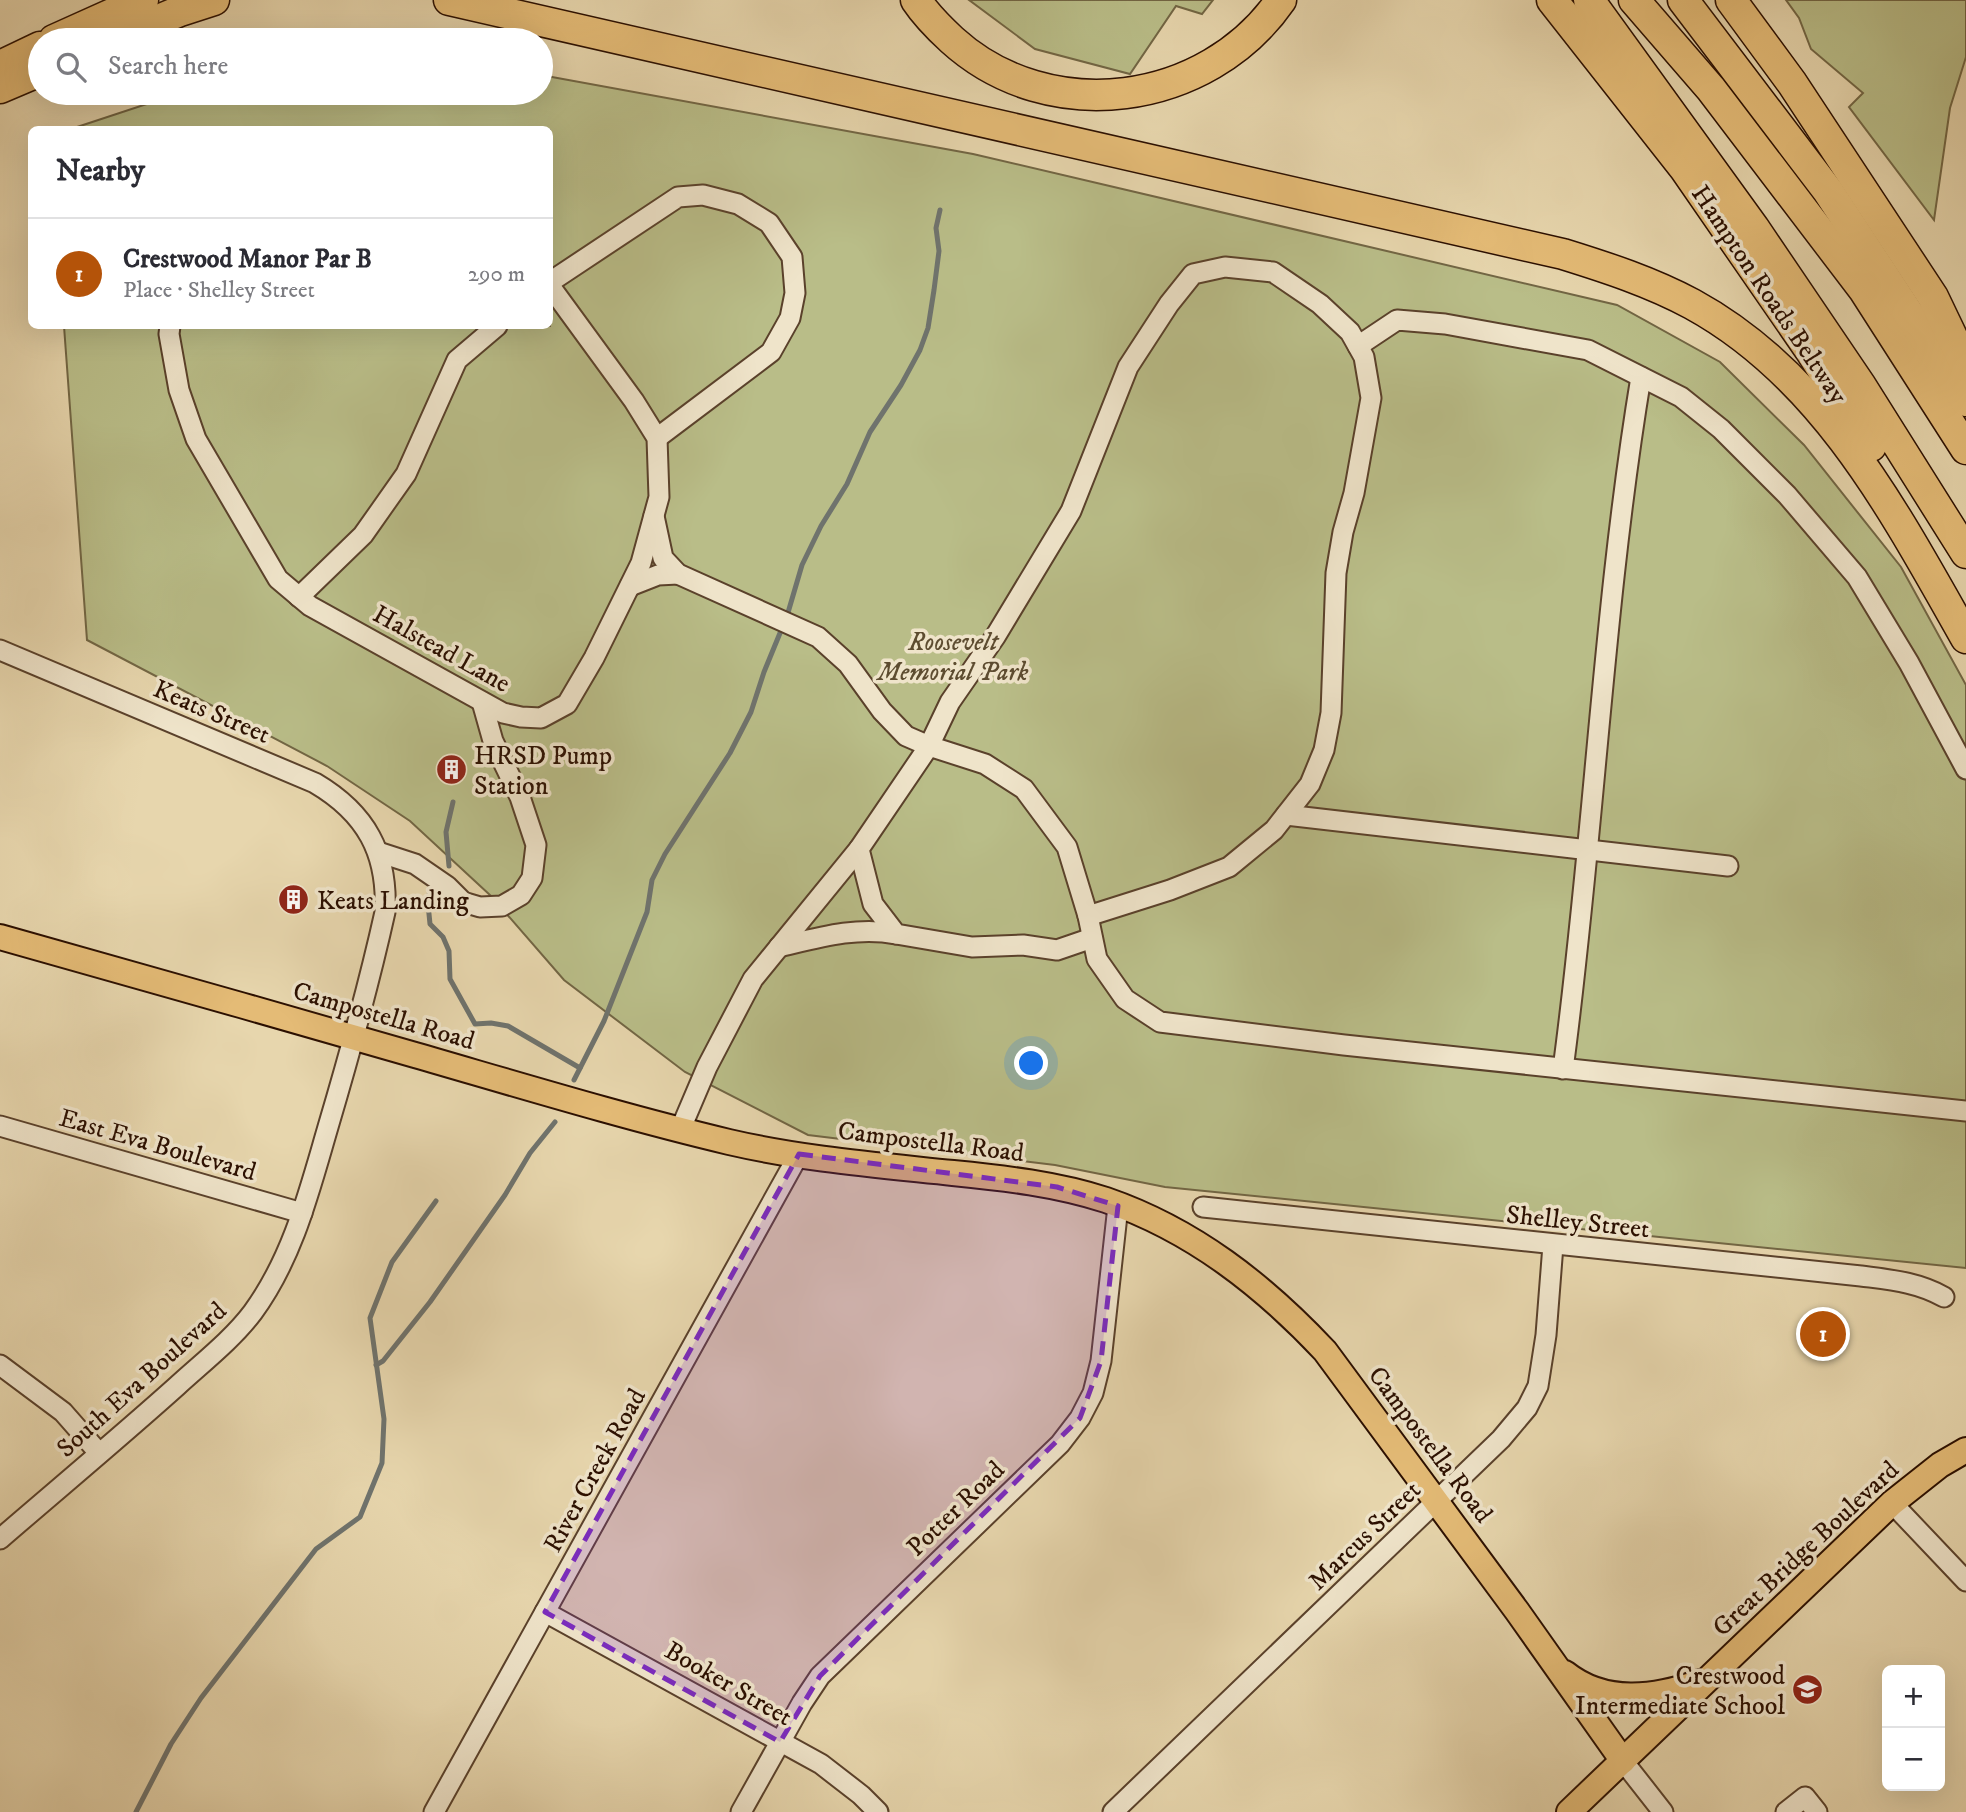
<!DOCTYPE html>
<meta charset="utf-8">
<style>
body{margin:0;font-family:"IM FELL DW Pica",serif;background:#f7f7f7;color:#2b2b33}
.controls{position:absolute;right:21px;bottom:21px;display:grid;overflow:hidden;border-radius:10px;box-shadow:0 7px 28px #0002}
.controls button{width:63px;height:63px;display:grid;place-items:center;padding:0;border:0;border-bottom:2px solid #e1e1e2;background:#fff;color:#2b2b33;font:35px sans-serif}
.you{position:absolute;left:1032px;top:1064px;width:24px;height:24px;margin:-18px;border:5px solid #fff;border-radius:50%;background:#1a73e8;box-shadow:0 0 0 10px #1a73e833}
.badge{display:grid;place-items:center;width:46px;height:46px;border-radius:50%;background:#b45309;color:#fff;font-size:23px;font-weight:700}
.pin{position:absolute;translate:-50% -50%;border:4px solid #fff;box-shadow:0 2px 7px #0006}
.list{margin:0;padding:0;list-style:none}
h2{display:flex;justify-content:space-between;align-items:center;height:91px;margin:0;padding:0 28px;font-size:30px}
h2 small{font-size:23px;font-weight:400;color:#7c7c81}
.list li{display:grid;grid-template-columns:46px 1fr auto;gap:21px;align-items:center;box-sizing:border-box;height:112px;padding:0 28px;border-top:2px solid #e1e1e2}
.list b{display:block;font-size:26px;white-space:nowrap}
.list p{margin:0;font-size:23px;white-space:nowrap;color:#7c7c81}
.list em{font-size:23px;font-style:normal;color:#7c7c81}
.icon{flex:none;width:38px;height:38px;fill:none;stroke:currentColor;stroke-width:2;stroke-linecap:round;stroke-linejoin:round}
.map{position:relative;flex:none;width:1966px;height:1812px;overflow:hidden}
.search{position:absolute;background:#fff;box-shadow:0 7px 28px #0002;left:28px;top:28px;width:525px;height:77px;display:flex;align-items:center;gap:18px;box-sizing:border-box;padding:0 24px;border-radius:38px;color:#7c7c81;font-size:26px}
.panel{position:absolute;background:#fff;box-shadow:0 7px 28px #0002;left:28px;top:126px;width:525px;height:203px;border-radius:10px}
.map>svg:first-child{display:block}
</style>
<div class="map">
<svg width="1966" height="1812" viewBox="0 0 1966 1812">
<rect width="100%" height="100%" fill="#e7d6ad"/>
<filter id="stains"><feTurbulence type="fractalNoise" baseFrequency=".00286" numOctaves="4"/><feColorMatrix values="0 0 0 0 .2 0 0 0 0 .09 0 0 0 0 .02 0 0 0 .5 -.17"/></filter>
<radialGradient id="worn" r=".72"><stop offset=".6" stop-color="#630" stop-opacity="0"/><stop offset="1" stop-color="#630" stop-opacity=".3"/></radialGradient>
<!-- green -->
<g fill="#b9bd88" stroke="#726644" stroke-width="2">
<polygon points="969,0 1213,0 1202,14 1176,6 1130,74 1035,49"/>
<polygon points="1786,0 1966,0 1966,57 1950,108 1934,220 1849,107 1863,93 1811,49 1799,18"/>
<polygon points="541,75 973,154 1617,305 1720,362 1804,445 1901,567 1966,685 1966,1268 1165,1187 1055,1165 808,1135 685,1072 564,980 491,896 410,821 327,766 87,640 64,326 550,326 550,130 71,129 180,93 541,93"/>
</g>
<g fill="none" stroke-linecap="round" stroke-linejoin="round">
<!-- stream -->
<g stroke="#6f736d" stroke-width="5">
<polyline points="449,866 446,832 453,802"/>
<polyline points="430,888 428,904 430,924 443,937 449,951 450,979 475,1024 491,1023 508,1026 580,1068"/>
<polyline points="574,1080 604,1021 647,912 652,880 665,854 730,753 751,712 764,672 787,616 802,565 821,526 847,484 870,432 901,385 920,350 928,328 934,290 939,251 936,228 940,210"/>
<polyline points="376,1365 383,1361 430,1302 505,1195 530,1153 555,1122"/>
<polyline points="136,1812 171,1744 201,1698 316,1549 360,1517 382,1463 384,1419 370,1318 392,1262 436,1201"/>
</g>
<defs>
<g id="minor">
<polyline points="550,282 678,197 703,195 738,204 769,223 792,257 795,293 790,318 771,352 657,438"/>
<polyline points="170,326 169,334 179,390 196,439 278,579 310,606 503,713 521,717 541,718 567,704 594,658 641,563 659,497 657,438 634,401 550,286"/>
<polyline points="1358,346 1397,320 1445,324 1588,350 1681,397 1721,429 1787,495 1857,577 1909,663 1966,769"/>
<polyline points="654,516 663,558 678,574 818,637 848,664 882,711 906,736 929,746 985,764 1024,789 1067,847 1088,916 1097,959 1125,999 1160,1022 1344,1045 1966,1111"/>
<polyline points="630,586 658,575 678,574"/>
<polyline points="299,597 363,535 406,474 457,360 497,326"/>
<path d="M0 650 315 783C366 813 388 853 385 912 369 984 349 1056 328 1127 309 1192 293 1257 253 1312 232 1340 202 1363 177 1386 119 1438 59 1488 0 1539"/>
<polyline points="1286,815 1728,866"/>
<polyline points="378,852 415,864 447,886 463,902 480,907 502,906 521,895 532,878 536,845 520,797 493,741 482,702"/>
<polyline points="1088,916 1170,890 1229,867 1274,830 1310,784 1324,750 1331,713 1336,573 1343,532 1354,493 1371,398 1364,357 1350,332 1320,304 1273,272 1225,267 1193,274 1169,304 1128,367 1071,511 995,637 950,702 929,746 859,849 873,904 896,934 972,947 1023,945 1057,950 1092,938"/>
<path d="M779 947C817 938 857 926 896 934"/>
<path d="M1563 1069C1594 839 1603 606 1641 377"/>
<polyline points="0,1126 302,1213"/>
<polyline points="681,1128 707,1067 753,979 859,849"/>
<path d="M1203 1207 1861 1276C1891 1280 1917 1282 1944 1297"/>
<polyline points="0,1365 63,1412 99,1453"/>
<polyline points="1892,1503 1966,1581"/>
<polyline points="545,1612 821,1764 861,1795 878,1812"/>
<polyline points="1623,1761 1663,1812"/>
<polyline points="434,1812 799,1154"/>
<polyline points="741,1812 802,1703 820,1676 1060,1444 1080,1418 1093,1393 1101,1361 1118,1206"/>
<polyline points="1113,1812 1501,1439 1527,1408 1538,1386 1546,1335 1553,1245"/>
<polyline points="1786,1812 1805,1797 1817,1812"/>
</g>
<g id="major">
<path d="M0 937C138 976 277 1015 415 1055 519 1085 624 1117 729 1142 802 1159 878 1165 953 1173 1004 1178 1057 1184 1106 1200 1193 1230 1263 1285 1325 1351L1517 1611 1623 1761"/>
<path d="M1565 1673C1605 1705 1655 1698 1700 1682"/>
<polyline points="1569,1812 1892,1503 1940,1465 1966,1450"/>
</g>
<g id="highway">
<path d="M449 0 1563 254C1608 268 1651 282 1692 304 1824 376 1895 513 1966 638"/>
<path d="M916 0C926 15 939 28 952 40 1049 128 1207 107 1281 0"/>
<polyline points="1552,0 1685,169 1810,350 1871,446"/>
<polyline points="1589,0 1754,228 1861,386 1966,553"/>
<polyline points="1634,0 1711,89 1864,290 1966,449"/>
<polyline points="1683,0 1828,191 1966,401"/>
<polyline points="1731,0 1792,83 1933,297 1966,366"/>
<polyline points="54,40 143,0"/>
<polyline points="111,40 180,11 214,0"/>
<polyline points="0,66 40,47"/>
<polyline points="0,88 40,71"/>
</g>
</defs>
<!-- minor casing -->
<use href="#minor" stroke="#5a412b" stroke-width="23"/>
<!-- major casing -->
<use href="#major" stroke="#2b0f00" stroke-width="28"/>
<!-- highway casing -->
<use href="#highway" stroke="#2b0f00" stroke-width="33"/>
<!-- minor -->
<use href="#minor" stroke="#efe4ca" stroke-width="19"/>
<!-- major -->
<use href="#major" stroke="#e4bb76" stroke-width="24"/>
<!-- highway -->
<use href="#highway" stroke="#e4bb76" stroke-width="30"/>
</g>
<!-- marked area -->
<path fill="#7b2cbf" fill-opacity="0.2" stroke="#7b2cbf" stroke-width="5" stroke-dasharray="14 9" stroke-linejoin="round" d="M799 1154 1057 1187 1118 1206 1101 1361 1080 1418 820 1676 780 1742 545 1612Z"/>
<!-- icons -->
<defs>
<symbol id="building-disc" viewBox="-11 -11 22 22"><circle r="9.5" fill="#8f2418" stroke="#efe4ca"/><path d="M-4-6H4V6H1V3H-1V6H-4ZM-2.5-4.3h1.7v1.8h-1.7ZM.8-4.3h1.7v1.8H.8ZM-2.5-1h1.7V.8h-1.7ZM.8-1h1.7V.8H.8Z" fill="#fff"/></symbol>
<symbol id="school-disc" viewBox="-11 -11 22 22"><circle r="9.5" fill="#8f2418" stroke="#efe4ca"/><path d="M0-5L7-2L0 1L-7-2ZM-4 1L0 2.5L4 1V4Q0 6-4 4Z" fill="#fff"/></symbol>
</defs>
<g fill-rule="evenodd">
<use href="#building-disc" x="434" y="752" width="35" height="35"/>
<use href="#building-disc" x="276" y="882" width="35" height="35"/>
<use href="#school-disc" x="1790" y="1672" width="35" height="35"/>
</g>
<g text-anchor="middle" stroke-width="7" stroke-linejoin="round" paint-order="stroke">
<!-- street labels -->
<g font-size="26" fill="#2b0f00" stroke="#efe4ca">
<text transform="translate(1770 294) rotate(56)" y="9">Hampton Roads Beltway</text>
<text transform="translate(442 648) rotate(29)" y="9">Halstead Lane</text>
<text transform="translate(212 711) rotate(23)" y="9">Keats Street</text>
<text transform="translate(384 1015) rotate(16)" y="9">Campostella Road</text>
<text transform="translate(931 1141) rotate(7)" y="9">Campostella Road</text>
<text transform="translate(158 1144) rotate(16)" y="9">East Eva Boulevard</text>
<text transform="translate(1578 1221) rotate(6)" y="9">Shelley Street</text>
<text transform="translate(141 1379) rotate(-42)" y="9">South Eva Boulevard</text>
<text transform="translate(1431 1444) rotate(53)" y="9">Campostella Road</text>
<text transform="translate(594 1470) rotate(-61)" y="9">River Creek Road</text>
<text transform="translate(955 1508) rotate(-44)" y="9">Potter Road</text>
<text transform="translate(1364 1535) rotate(-44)" y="9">Marcus Street</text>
<text transform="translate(1805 1548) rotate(-43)" y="9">Great Bridge Boulevard</text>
<text transform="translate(729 1683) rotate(30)" y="9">Booker Street</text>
</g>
<!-- park labels -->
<g font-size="26" font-style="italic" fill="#5d4c30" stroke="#efe4ca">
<text x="953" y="650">Roosevelt<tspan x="953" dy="30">Memorial Park</tspan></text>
</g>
<!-- poi labels -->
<g font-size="26" fill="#2b0f00" stroke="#efe4ca" text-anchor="start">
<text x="474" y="764">HRSD Pump<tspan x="474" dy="30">Station</tspan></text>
<text x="317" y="909">Keats Landing</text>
<text x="1785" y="1684" text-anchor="end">Crestwood<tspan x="1785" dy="30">Intermediate School</tspan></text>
</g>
</g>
<rect width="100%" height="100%" filter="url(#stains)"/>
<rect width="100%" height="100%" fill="url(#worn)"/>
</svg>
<div class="controls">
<button>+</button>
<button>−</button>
</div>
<div class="you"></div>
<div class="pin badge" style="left:1823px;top:1334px">1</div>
<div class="search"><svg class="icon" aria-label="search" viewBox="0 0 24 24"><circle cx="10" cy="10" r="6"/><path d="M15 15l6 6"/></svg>Search here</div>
<section class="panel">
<h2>Nearby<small></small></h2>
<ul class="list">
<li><span class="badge">1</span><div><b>Crestwood Manor Par B</b><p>Place · Shelley Street</p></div><em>290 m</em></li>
</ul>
</section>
</div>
